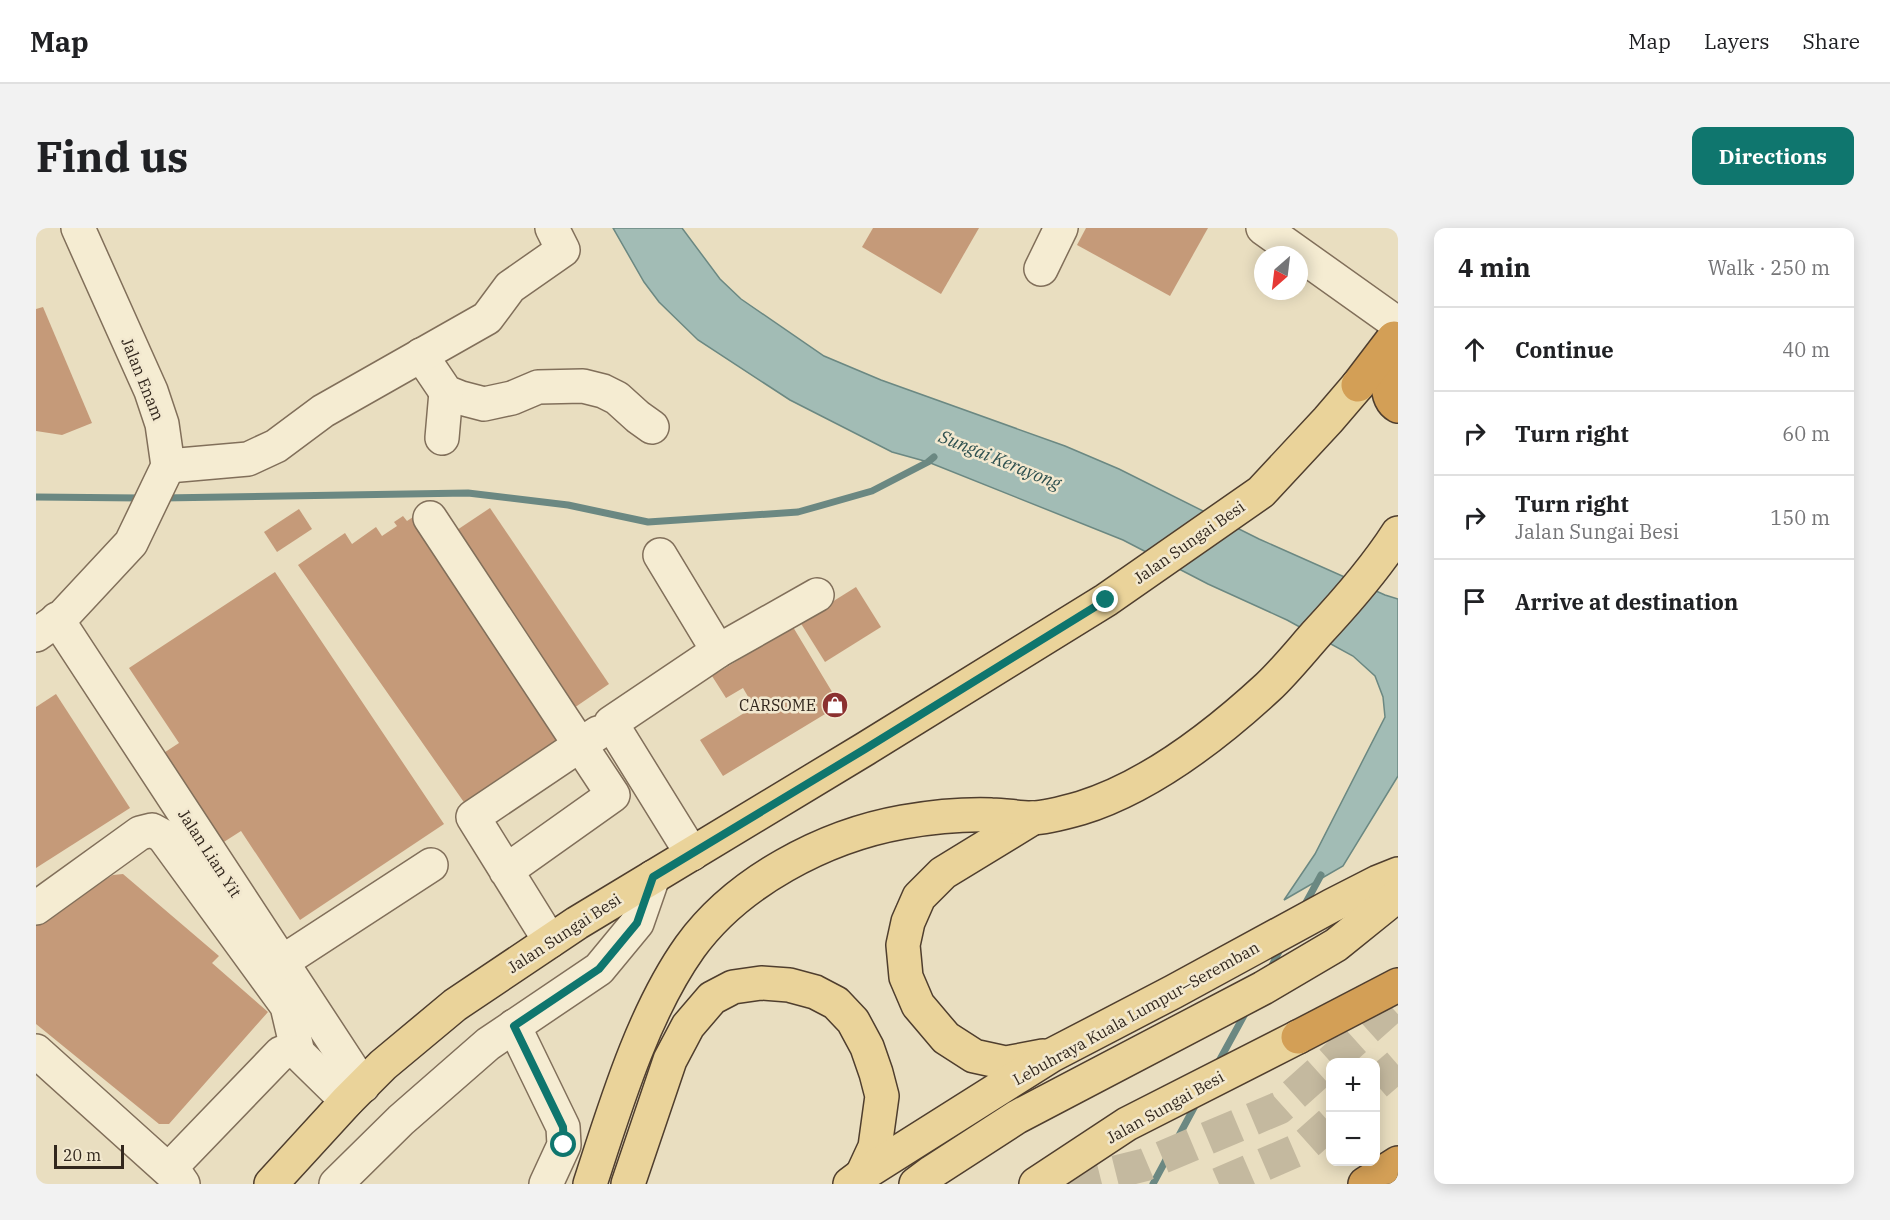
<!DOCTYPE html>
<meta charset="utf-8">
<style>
body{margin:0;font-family:"IBM Plex Serif",serif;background:#f2f2f2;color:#202124}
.controls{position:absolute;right:18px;bottom:18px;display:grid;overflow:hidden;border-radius:12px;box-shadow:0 3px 15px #0003}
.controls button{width:54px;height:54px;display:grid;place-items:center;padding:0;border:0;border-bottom:2px solid #e0e0e0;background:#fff;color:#202124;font:30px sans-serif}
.compass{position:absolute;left:1218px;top:18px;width:54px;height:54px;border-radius:50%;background:#fff;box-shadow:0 3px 15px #0003;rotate:208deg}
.scale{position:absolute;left:18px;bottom:15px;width:70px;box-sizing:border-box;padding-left:6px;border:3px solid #32271d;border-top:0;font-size:16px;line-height:21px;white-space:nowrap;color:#32271d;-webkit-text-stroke:4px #f2e8cf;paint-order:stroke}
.stop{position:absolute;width:18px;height:18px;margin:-14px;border:4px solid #0f766e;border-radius:50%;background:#fff}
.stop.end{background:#0f766e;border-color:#fff;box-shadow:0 2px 6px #0008}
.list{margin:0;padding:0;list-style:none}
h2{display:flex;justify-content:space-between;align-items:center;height:78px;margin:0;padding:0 24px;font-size:26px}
h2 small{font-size:20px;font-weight:400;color:#757577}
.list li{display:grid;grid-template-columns:39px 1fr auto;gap:18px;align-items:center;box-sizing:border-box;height:84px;padding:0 24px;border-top:2px solid #e0e0e0}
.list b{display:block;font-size:22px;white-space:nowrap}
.list p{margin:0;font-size:20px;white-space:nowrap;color:#757577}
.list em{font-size:20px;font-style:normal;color:#757577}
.icon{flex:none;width:33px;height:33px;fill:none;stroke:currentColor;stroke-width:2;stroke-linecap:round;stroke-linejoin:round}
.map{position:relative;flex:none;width:1362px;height:956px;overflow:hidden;border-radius:12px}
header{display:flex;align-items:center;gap:36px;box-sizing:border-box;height:84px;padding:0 30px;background:#fff;border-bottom:2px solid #e0e0e0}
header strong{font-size:28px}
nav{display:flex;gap:33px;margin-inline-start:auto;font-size:21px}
.intro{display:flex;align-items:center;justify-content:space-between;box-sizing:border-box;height:144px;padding:0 36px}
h1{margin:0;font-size:42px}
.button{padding:15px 27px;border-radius:12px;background:#0f766e;color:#fff;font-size:21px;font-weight:700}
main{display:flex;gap:36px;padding:0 36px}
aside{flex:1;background:#fff;border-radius:12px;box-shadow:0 3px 15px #0003}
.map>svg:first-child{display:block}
</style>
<header>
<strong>Map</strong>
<nav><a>Map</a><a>Layers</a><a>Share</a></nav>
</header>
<div class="intro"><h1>Find us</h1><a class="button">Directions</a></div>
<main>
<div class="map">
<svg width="1362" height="956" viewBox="0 0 1362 956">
<rect width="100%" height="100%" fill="#e9dec0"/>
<!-- water -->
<polygon fill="#a2bcb5" stroke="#6b8882" stroke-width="1.5" points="577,0 646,0 684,51 705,71 788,128 845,152 1029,218 1083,241 1223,311 1349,367 1362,371 1362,548 1307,638 1248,672 1279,626 1349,489 1347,469 1339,448 1317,428 1251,392 1172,356 1087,312 892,234 856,224 754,172 662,112 623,74 608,54"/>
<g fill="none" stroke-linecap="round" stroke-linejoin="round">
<!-- stream -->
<g stroke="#6b8882" stroke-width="7">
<polyline points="0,269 105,270"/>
<polyline points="126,270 432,265 532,277 612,294 762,284 836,263 892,234 898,229"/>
<polyline points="1267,680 1285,647"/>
<polyline points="1233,743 1246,718"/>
<polyline points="1182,835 1211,782"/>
<polyline points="1117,956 1161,874"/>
</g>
</g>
<!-- building -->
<g fill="#c59a79">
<polygon points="837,0 943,0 905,66 826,19"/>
<polygon points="1050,0 1172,0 1134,68 1041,17"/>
<polygon points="7,79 56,195 26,207 0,203 0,81"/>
<polygon points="454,280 573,456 535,482 415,306"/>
<polygon points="263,281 276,301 241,324 228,304"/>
<polygon points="367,288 371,293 377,289 531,512 432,580 262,337 309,305 316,316 340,299 346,308 361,298 358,294"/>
<polygon points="239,344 408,596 264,692 205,603 180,619 120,530 143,515 93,440"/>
<polygon points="820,359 845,399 789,434 764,394"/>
<polygon points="757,399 804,477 687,548 664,512 718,479 707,460 690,470 676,448"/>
<polygon points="20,466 94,580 0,640 0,479"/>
<polygon points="87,646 183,728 176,735 232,784 133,896 123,896 0,796 0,692 77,647"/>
</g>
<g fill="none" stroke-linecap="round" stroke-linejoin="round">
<!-- highway-tunnel -->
<g stroke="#c4b99f" stroke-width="33" stroke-dasharray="33 16" stroke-linecap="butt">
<polyline points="1340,856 1362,837"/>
<polyline points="1032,956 1108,937 1243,880 1362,773"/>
<polyline points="1183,956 1266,920 1294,895"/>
</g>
<defs>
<g id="minor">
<polyline points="1227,0 1362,96"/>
<polyline points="1005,41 1025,0"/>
<polyline points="385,127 410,164 425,170 448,176 476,170 502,159 547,158 567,163 581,170 602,189 616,199"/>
<polyline points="406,210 410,164"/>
<polyline points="132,238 212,231 240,218 287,183 451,90 474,59 527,22 516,0"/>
<polyline points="394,290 544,517 562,505"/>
<polyline points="624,327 682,423"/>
<polyline points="21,391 327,858"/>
<polyline points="0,407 27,388 95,315 132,238 126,196 115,163 42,0"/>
<polyline points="656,626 575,495 682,423 781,367"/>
<polyline points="470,643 577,567 544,517 437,589 514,713"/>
<polyline points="0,680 104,605 116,602 127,608 251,778 262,825"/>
<polyline points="246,734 395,637"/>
<polyline points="478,798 527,899 528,917 510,956"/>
<polyline points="0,823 141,950"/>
<polyline points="147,956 138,943 139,935 245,825 252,823 262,825 311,873"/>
<polyline points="300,956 365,892 452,816 563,741 601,695 617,649"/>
</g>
<g id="major">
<polyline points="997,590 907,645 883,669 872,694 867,717 870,749 882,777 910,810 938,828 970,835 1007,828"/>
<polyline points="235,956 311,873 347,837 419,777 541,695 829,521 1070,372 1225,264 1292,192 1322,157"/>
<path d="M554 956C579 879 607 785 654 719 701 654 788 608 867 594 896 589 927 586 956 587 969 587 982 590 995 590 1009 590 1031 584 1045 580 1113 559 1180 507 1232 459 1249 443 1265 423 1281 405 1310 374 1339 341 1362 305"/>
<polyline points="592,956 634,832 652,798 676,770 697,759 725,755 753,757 779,764 800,775 817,793 831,819 840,845 846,868 839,919 826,947"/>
<polyline points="814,956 826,947 1016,827 1137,764 1295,678 1342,654 1362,646"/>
<polyline points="880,956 896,944 981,889 1227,760 1300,717 1362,667"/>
<polyline points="1000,956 1091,896 1262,809"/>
</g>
<g id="highway">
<path d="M1358 110C1355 129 1344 168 1362 178"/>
<polyline points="1322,157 1357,111"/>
<polyline points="1262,809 1362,757"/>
<polyline points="1329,956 1362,935"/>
</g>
</defs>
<!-- minor casing -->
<use href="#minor" stroke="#816f5a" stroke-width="36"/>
<!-- major casing -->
<use href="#major" stroke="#4f3e2e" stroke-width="36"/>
<!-- highway casing -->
<use href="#highway" stroke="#4f3e2e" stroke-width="36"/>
<!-- minor -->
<use href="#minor" stroke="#f5ecd2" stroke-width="33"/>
<!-- major -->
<use href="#major" stroke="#ead39a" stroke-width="33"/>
<!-- highway -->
<use href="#highway" stroke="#d39f56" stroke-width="33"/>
</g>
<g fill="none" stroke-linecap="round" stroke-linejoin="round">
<!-- route -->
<polyline stroke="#0f766e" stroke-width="8" points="528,917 527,899 478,798 563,741 601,695 617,649 829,521 1070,372"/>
</g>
<!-- icons -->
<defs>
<symbol id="shop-disc" viewBox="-11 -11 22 22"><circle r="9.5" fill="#8b302f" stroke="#f2e8cf"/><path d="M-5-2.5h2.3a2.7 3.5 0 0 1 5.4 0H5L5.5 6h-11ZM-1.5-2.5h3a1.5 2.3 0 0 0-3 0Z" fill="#fff"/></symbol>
</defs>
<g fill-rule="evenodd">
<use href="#shop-disc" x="784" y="462" width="30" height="30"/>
</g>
<g text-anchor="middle" stroke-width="5" stroke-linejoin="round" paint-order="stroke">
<!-- street labels -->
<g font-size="16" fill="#32271d" stroke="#f2e8cf">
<text transform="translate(107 151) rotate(68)" y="6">Jalan Enam</text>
<text transform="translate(1153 314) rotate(-35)" y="6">Jalan Sungai Besi</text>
<text transform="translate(174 625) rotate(57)" y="6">Jalan Lian Yit</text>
<text transform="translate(528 705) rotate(-33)" y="6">Jalan Sungai Besi</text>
<text transform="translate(1100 785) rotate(-29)" y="6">Lebuhraya Kuala Lumpur–Seremban</text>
<text transform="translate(1129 879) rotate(-29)" y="6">Jalan Sungai Besi</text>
</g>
<!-- poi labels -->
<g font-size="16" fill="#32271d" stroke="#f2e8cf" text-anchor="end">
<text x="780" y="483">CARSOME</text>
</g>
<!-- water labels -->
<g font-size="18" font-style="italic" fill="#2d504f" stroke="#f2e8cf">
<text transform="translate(964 232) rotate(22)" y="6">Sungai Kerayong</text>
</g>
</g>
</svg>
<div class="controls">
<button>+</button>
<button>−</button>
</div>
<svg class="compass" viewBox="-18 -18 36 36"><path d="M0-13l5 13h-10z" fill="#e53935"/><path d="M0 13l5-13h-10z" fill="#757577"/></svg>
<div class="scale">20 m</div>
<div class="stop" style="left:528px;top:917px"></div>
<div class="stop end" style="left:1070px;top:372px"></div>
</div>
<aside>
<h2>4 min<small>Walk · 250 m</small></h2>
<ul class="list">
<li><svg class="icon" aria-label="ahead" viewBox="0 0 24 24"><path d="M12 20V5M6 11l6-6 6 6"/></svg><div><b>Continue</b></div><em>40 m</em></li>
<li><svg class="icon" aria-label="right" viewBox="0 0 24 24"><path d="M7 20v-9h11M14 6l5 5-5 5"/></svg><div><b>Turn right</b></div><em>60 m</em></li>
<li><svg class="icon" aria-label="right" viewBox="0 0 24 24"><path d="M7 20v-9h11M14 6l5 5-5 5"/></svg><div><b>Turn right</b><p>Jalan Sungai Besi</p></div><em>150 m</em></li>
<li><svg class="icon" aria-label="arrive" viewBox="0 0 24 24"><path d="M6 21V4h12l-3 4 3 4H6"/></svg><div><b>Arrive at destination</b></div></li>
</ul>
</aside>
</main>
